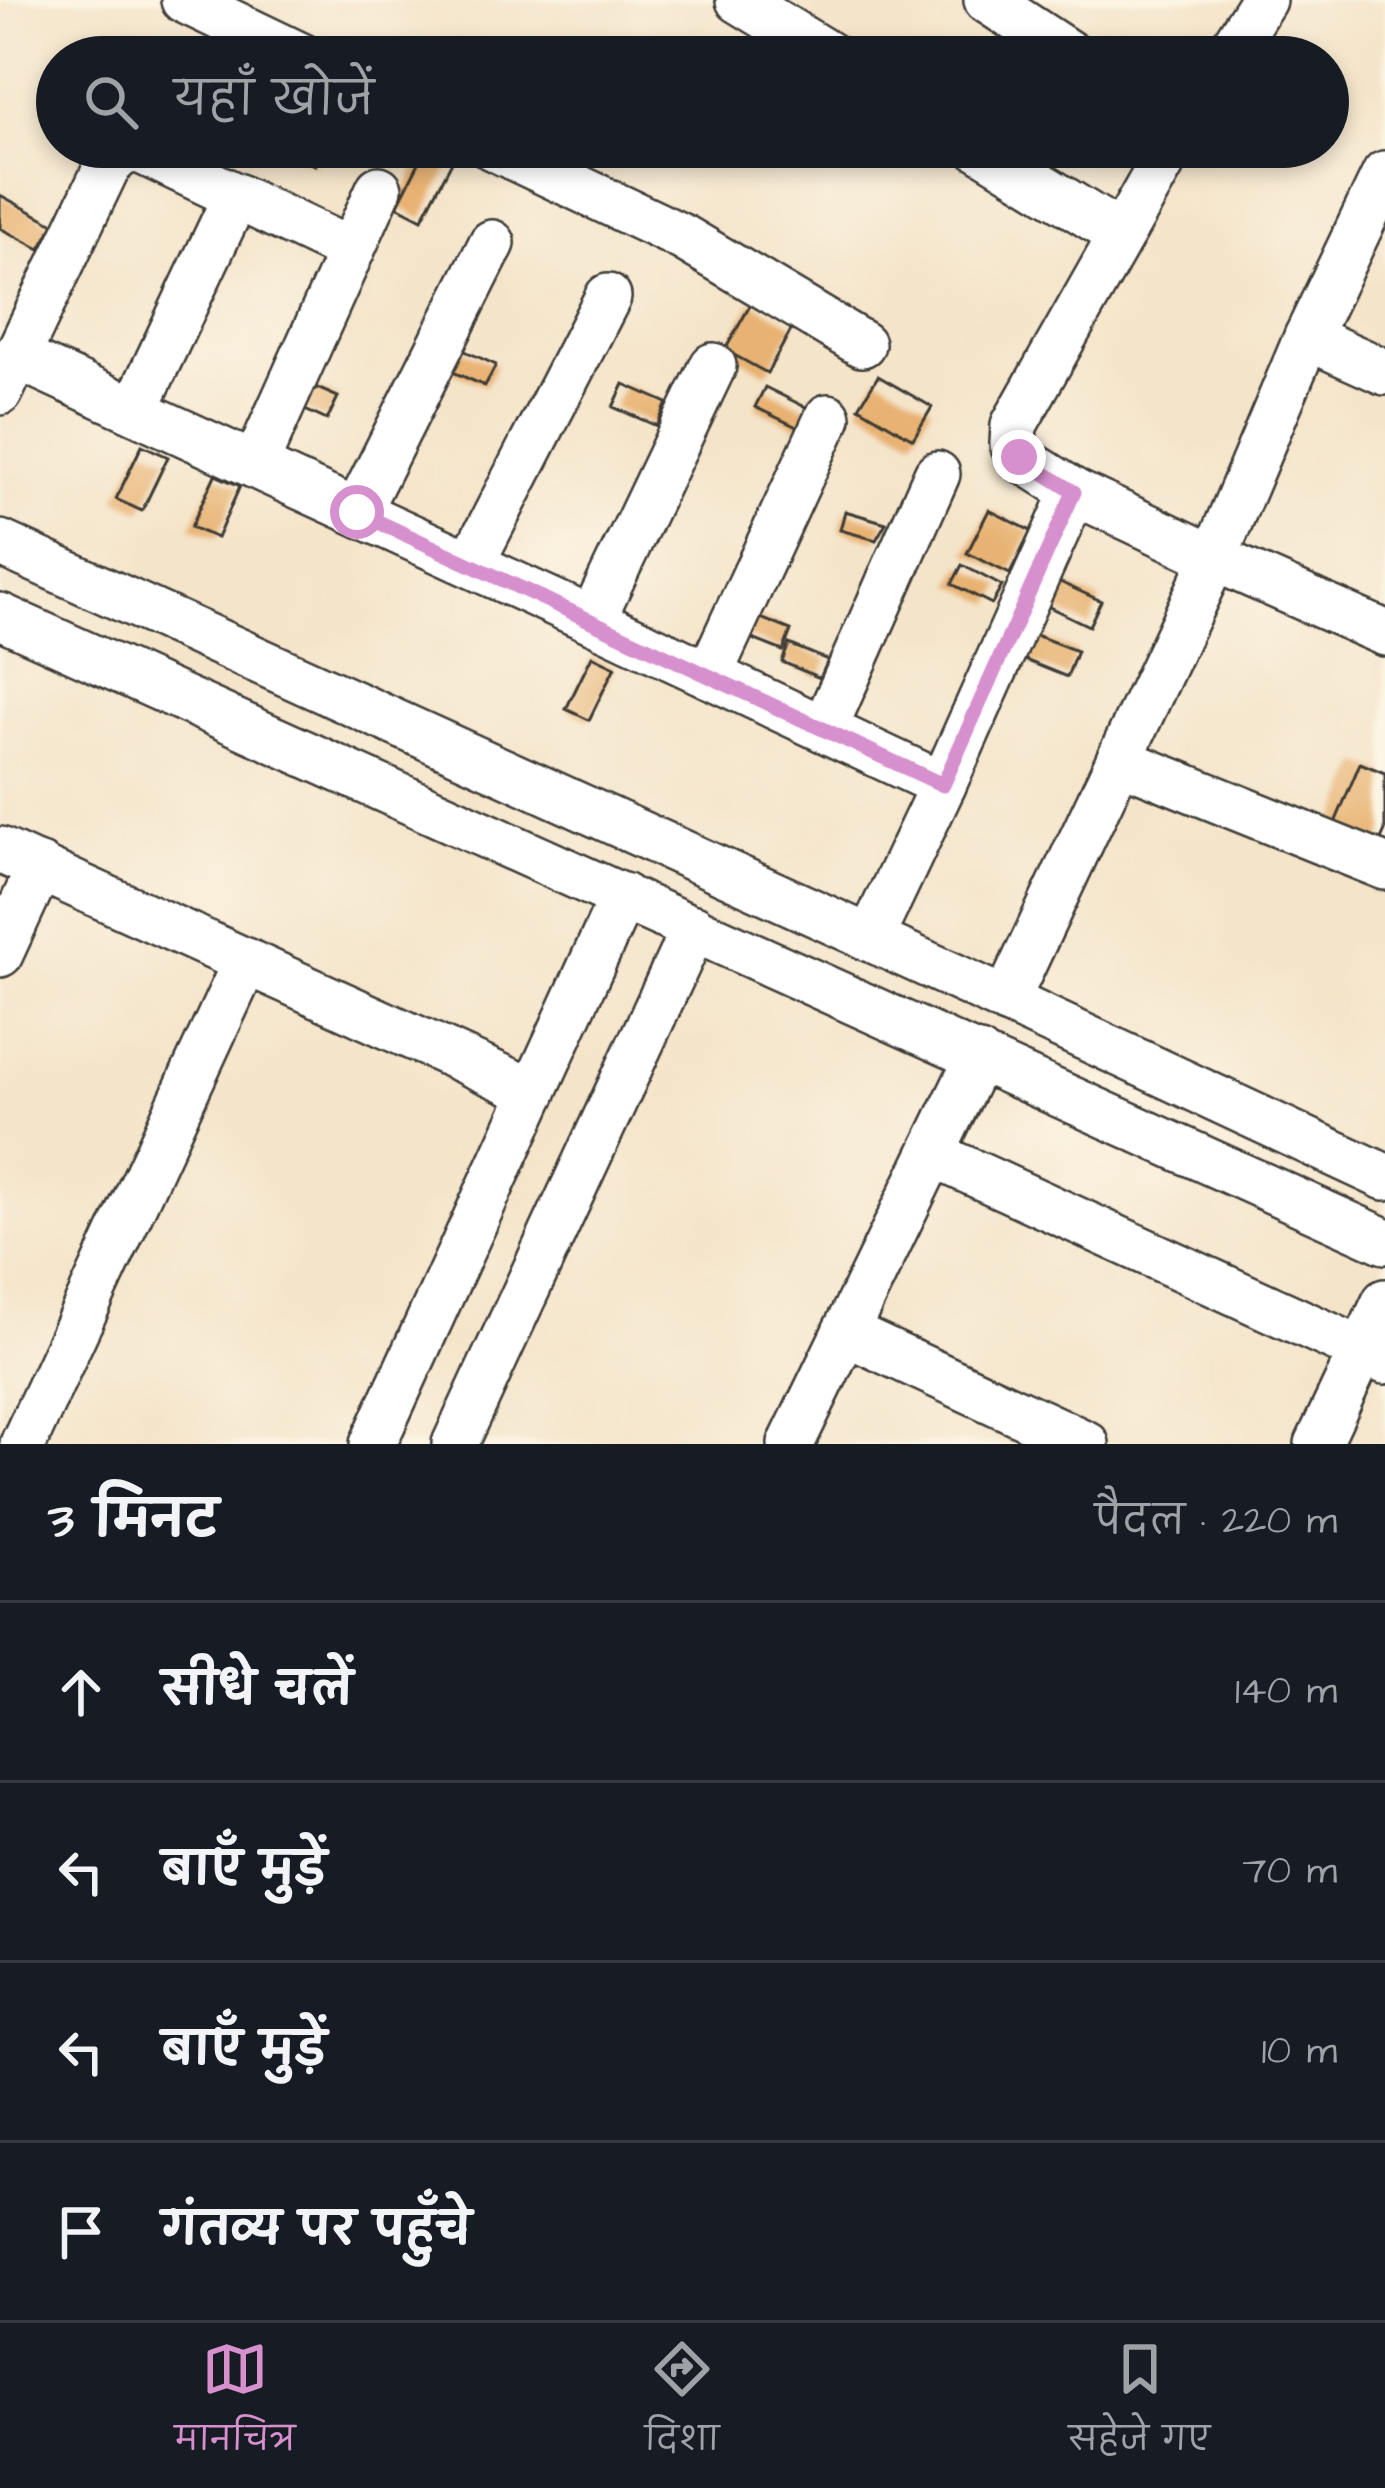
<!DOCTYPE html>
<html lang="hi">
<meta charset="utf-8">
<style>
body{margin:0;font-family:"Architects Daughter","Playpen Sans Deva",sans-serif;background:#242831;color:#f1f3f6}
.stop{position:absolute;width:36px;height:36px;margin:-27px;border:9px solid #d690ce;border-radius:50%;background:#fff}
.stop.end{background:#d690ce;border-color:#fff;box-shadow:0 3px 12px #0008}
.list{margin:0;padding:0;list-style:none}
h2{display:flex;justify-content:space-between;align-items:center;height:156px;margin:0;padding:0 48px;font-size:51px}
h2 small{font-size:39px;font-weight:400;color:#9ea1a6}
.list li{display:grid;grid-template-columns:78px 1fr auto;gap:36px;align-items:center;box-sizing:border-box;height:180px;padding:0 48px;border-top:3px solid #363941}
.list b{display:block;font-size:45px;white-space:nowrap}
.list em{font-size:39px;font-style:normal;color:#9ea1a6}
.icon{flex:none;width:66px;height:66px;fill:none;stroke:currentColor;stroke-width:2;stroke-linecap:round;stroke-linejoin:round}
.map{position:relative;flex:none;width:1385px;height:1444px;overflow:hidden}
.search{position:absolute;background:#171b24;box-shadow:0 6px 18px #0003;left:36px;right:36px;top:36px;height:132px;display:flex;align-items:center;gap:30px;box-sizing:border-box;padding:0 42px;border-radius:66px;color:#9ea1a6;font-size:45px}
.sheet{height:876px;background:#171b24}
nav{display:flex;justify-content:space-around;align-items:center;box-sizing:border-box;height:168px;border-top:3px solid #363941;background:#171b24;font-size:33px;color:#9ea1a6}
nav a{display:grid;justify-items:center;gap:6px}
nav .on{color:#d690ce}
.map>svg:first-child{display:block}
</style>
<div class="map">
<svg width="1385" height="1444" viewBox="0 0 1385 1444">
<rect width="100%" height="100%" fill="#fcf5e5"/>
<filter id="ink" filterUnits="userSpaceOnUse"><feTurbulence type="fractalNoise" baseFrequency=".00833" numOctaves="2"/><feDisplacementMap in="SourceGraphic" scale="24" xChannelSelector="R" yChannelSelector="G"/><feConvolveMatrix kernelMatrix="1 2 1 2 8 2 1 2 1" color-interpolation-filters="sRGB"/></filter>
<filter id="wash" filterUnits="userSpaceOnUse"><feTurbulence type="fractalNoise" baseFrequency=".004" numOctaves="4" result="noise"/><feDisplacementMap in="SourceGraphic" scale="48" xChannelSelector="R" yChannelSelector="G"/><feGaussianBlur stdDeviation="2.7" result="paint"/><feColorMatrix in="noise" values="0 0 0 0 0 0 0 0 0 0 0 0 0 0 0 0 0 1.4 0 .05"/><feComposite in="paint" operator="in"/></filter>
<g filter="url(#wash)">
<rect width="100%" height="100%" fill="#f4e4c9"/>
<g id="blocks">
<!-- building -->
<g fill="#e8b272">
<polygon points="273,147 323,147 315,165"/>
<polygon points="427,147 437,147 455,156 422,219 397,206"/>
<polygon points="0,195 54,224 40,249 0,228"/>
<polygon points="752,302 794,325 767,373 725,350"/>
<polygon points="456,347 496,365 485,386 446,369"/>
<polygon points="878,376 932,407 913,439 859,407"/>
<polygon points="301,381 338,397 327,420 290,403"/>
<polygon points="624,384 667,403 657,426 613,407"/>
<polygon points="765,387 809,409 799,428 755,407"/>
<polygon points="142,445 168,457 142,511 116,499"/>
<polygon points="215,475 240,486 217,538 191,527"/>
<polygon points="989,510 1031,531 1010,574 967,553"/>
<polygon points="845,511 886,523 876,540 840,530"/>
<polygon points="962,565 1002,586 992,604 952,584"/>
<polygon points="1051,578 1101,601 1089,626 1039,602"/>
<polygon points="748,613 791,630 783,651 740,634"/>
<polygon points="1025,631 1077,651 1067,677 1015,656"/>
<polygon points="789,644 828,660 820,678 782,662"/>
<polygon points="592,656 615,667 589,720 566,709"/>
<polygon points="1360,763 1385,773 1385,831 1375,853 1330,835"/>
</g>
</g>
</g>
<g filter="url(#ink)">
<use href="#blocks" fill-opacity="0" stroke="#3c3a36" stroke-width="3"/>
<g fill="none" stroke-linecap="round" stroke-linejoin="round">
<defs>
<g id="minor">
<polyline points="184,0 303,57"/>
<polyline points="739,0 832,57"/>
<polyline points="987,0 1074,57"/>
<polyline points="1227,57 1263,0"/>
<polyline points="492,147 684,238 862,344"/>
<polyline points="978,147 1121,235"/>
<polyline points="1171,147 1014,425 1013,444 1019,457 1074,492 1214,558 1385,633"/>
<polyline points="1307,337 1385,372"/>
<polyline points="16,356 592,620 943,785"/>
<polyline points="0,392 107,167 120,154 137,149 351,251"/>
<polyline points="135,410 236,196"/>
<polyline points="255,465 379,189"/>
<polyline points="357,512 492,243"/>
<polyline points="0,543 975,986 1385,1177"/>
<polyline points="471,564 608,297"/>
<polyline points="0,616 1385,1241"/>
<polyline points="592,620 713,366"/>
<polyline points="709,675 828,417"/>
<polyline points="824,729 937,474"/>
<polyline points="1119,760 1385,867"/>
<polyline points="0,850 534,1092"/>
<polyline points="870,939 943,785 1074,492"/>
<polyline points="0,954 40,867"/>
<polyline points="1006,1001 1214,558 1307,337 1385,174"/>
<polyline points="932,1154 1385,1361"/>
<polyline points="845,1332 1086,1444"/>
<polyline points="23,1444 246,961"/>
<polyline points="373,1444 623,896"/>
<polyline points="455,1444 694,928"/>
<polyline points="791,1444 979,1056"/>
<polyline points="1318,1444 1385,1302"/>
</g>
</defs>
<!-- minor casing -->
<use href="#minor" stroke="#3c3a36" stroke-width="50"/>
<!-- minor -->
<use href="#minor" stroke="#fff" stroke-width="45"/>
</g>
</g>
<g fill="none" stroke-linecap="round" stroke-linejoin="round" filter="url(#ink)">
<!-- route -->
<polyline stroke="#d690ce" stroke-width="15" points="357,512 943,785 1074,492 1019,457"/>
</g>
</svg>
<div class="stop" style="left:357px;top:512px"></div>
<div class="stop end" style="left:1019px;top:457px"></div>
<div class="search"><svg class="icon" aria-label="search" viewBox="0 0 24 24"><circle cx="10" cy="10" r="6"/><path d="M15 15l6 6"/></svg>यहाँ खोजें</div>
</div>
<section class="sheet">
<h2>3 मिनट<small>पैदल · 220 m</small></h2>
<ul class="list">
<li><svg class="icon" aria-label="ahead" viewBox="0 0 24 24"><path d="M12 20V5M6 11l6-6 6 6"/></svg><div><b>सीधे चलें</b></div><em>140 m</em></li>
<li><svg class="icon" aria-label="left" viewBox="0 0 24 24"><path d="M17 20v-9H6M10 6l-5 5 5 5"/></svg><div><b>बाएँ मुड़ें</b></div><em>70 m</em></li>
<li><svg class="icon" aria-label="left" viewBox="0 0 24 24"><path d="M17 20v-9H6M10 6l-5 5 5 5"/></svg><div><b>बाएँ मुड़ें</b></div><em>10 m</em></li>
<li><svg class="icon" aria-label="arrive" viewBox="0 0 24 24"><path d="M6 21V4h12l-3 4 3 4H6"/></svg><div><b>गंतव्य पर पहुँचे</b></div></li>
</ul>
</section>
<nav>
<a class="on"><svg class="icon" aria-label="map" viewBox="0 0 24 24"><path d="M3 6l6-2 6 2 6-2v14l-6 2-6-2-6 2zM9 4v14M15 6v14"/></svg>मानचित्र</a>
<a><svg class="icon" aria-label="directions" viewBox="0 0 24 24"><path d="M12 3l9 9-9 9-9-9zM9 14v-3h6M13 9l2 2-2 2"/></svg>दिशा</a>
<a><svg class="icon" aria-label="saved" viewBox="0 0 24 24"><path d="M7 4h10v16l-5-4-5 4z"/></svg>सहेजे गए</a>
</nav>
